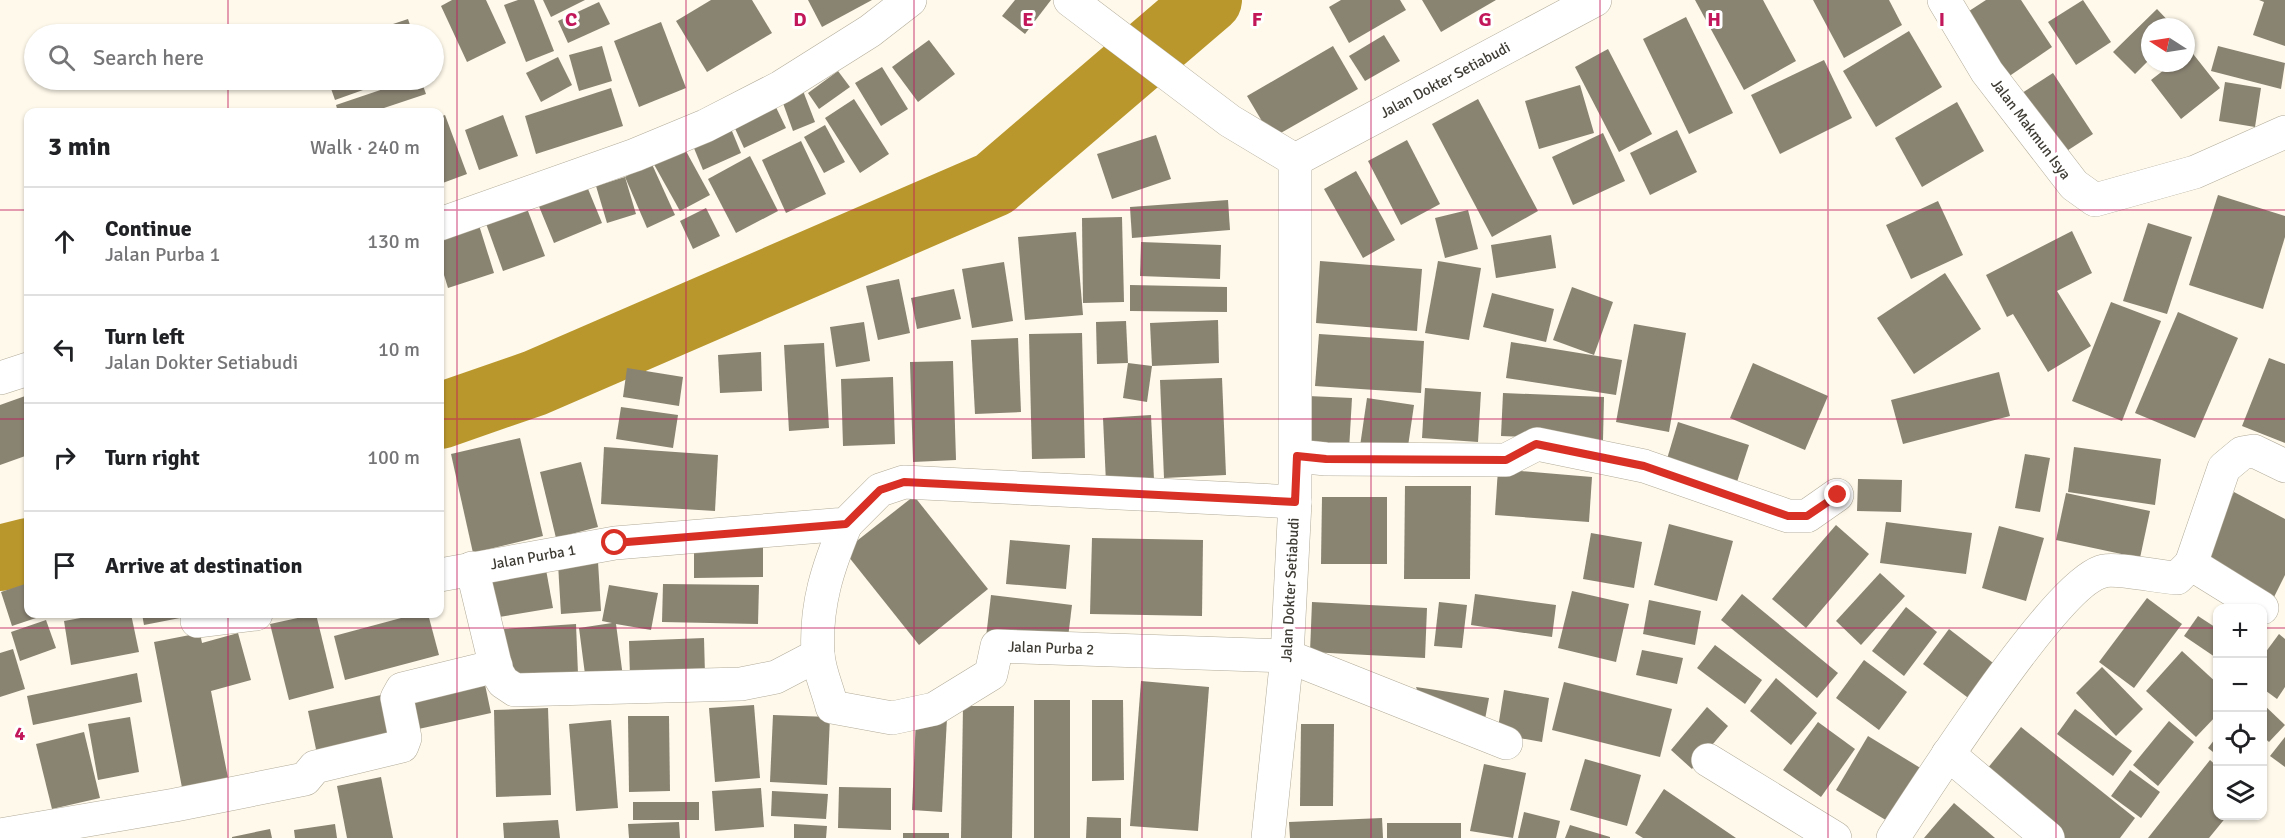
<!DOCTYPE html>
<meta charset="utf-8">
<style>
body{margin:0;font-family:Signika,sans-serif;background:#f2f2f2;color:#202124}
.controls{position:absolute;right:18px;bottom:18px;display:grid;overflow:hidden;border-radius:12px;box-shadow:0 2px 4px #0004}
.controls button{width:54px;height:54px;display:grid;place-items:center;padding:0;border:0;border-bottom:2px solid #e0e0e0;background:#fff;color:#202124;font:30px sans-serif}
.compass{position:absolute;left:2141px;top:18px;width:54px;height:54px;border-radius:50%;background:#fff;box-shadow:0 2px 4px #0004;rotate:282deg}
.stop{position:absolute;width:18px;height:18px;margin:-14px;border:4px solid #d93025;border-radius:50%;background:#fff}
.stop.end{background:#d93025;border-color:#fff;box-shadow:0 2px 6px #0008}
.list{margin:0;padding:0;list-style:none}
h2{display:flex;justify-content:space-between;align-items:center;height:78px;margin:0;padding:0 24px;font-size:26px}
h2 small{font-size:20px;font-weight:400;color:#757577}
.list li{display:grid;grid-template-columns:39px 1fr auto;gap:18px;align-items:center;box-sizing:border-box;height:108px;padding:0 24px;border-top:2px solid #e0e0e0}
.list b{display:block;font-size:22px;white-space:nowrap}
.list p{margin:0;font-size:20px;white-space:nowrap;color:#757577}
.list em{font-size:20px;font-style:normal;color:#757577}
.icon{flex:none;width:33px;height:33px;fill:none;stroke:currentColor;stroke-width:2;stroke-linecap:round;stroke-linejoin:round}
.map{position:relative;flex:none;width:2285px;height:838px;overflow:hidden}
.search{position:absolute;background:#fff;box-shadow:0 2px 4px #0004;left:24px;top:24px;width:420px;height:66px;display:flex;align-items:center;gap:15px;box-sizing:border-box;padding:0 21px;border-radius:33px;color:#757577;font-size:22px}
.panel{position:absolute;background:#fff;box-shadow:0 2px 4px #0004;left:24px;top:108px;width:420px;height:510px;border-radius:12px}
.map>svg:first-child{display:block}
</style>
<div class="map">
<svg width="2285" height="838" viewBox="0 0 2285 838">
<rect width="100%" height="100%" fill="#fef9ea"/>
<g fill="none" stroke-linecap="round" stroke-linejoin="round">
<!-- river -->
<g stroke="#b9972d" stroke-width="66">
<polyline points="440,416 535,383 994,184 1209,0"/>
<polyline points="0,558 28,551"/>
</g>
</g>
<!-- building -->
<g fill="#898372">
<polygon points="452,0 486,0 506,43 467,62 441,6"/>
<polygon points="518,0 534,0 554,51 526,62 504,5"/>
<polygon points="543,0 585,0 551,17"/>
<polygon points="711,0 752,0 772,33 707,72 676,21"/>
<polygon points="808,0 872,0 822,27"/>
<polygon points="1015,0 1051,0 1025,34 1002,16"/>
<polygon points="1341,0 1400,0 1406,10 1349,43 1329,7"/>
<polygon points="1422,0 1496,0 1441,32"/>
<polygon points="1695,0 1763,0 1796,61 1744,90"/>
<polygon points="1813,0 1889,0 1902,25 1844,58"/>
<polygon points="1986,0 2021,0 2052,47 2008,77 1966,13"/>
<polygon points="2083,0 2111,42 2076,65 2048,22"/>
<polygon points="2259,0 2285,0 2285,46 2253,35 2264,2"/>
<polygon points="599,2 610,24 568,43 558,21"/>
<polygon points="2157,9 2174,27 2150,27 2150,59 2135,74 2113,52"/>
<polygon points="1686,17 1733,113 1689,134 1643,39"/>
<polygon points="408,19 413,34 363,34"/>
<polygon points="661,22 686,88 639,107 614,41"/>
<polygon points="1909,31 1942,87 1876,127 1843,71"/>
<polygon points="1384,35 1400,61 1365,81 1349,56"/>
<polygon points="929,40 955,74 918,102 892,67"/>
<polygon points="602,46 612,81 579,91 569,55"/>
<polygon points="1333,46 1358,89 1272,138 1247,96"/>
<polygon points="2218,46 2285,63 2281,89 2211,71"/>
<polygon points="1608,49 1652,134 1619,152 1575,67"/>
<polygon points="2190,50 2220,88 2181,119 2151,80 2173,63 2186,63 2186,53"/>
<polygon points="558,57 572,85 541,102 526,73"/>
<polygon points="1824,60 1852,118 1780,154 1751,95"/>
<polygon points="882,67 908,109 881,126 855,83"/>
<polygon points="838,71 850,87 819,109 808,93"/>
<polygon points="2053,73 2093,134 2059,156 2019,95"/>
<polygon points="328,80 391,80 335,100"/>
<polygon points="410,80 421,80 426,94 372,112 338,112 336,105"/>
<polygon points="2225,82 2261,88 2255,127 2219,121"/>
<polygon points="800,83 815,122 793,131 779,92"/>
<polygon points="1580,85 1594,133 1539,149 1525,101"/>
<polygon points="611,88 623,126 536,154 525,116"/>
<polygon points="854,99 889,154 860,173 825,118"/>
<polygon points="1478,99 1538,211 1492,237 1432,124"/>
<polygon points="773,101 786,128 744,148 732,122"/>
<polygon points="1957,102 1984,151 1922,187 1895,138"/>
<polygon points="445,115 467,174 440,184 440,117"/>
<polygon points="503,115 518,156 479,170 465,130"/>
<polygon points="727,119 741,153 703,170 689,136"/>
<polygon points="825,125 845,162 824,173 804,137"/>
<polygon points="1677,130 1697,172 1650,195 1630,153"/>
<polygon points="1603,133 1625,181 1573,205 1552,157"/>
<polygon points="1156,135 1171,179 1112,199 1097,154"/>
<polygon points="1407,140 1440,204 1401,225 1368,161"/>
<polygon points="801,141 826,194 786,213 762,160"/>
<polygon points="681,142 710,195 680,211 651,159"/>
<polygon points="750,156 778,211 736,233 708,179"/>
<polygon points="651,162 675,215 647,228 625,177"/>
<polygon points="1356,171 1395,240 1363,258 1324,189"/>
<polygon points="625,177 636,214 607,223 596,186"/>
<polygon points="586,184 602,223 554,243 538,204"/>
<polygon points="2218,195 2285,216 2285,237 2263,309 2189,285"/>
<polygon points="1228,200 1230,230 1132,238 1130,207"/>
<polygon points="1938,201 1963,255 1911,279 1886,225"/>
<polygon points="525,203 545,256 503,271 484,218"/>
<polygon points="706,208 720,236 693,249 680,221"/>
<polygon points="1468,210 1478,249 1445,258 1435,218"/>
<polygon points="1122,217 1124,302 1083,303 1082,218"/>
<polygon points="478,222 494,273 448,288 440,262 440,236"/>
<polygon points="2148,223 2192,237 2167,314 2123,301"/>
<polygon points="2072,231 2092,273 2057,291 2091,346 2048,372 2013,314 2007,317 1986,275"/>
<polygon points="1076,232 1083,315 1025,320 1018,237"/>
<polygon points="1551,235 1556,268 1496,278 1491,245"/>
<polygon points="1141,242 1221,245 1220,279 1140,276"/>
<polygon points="1320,261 1422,269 1417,331 1316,323"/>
<polygon points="1438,261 1481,268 1469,340 1425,333"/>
<polygon points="1004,262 1013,321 972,328 962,269"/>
<polygon points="1945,273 1981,329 1914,374 1877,318"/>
<polygon points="899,279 910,333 878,340 866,286"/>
<polygon points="1130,285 1227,287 1227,312 1130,311"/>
<polygon points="1572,287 1613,302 1594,355 1553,340"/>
<polygon points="954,289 961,319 917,329 911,298"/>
<polygon points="1492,293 1554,309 1546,342 1483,327"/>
<polygon points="2111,302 2161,321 2122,421 2072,401"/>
<polygon points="2178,312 2238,338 2195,438 2135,413"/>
<polygon points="1218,320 1219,363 1152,366 1150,323"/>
<polygon points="1126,321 1128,363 1097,364 1096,322"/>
<polygon points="864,322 870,361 836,367 830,327"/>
<polygon points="1634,324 1686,333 1669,432 1616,422"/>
<polygon points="1082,333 1085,458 1032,459 1029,334"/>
<polygon points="1319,334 1424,341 1421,393 1315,386"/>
<polygon points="1018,338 1021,412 975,414 971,340"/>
<polygon points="1511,342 1622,360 1616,395 1506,378"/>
<polygon points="824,343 829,428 789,431 784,345"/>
<polygon points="761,352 762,391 720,393 718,355"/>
<polygon points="2269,358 2285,364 2285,443 2242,426"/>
<polygon points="953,361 956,460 913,462 910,362"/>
<polygon points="1128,363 1152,366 1147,402 1123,398"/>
<polygon points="1753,363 1828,396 1805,450 1730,418"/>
<polygon points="627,368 683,377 679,406 623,397"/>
<polygon points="1999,372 2010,416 1903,444 1891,400"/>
<polygon points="893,377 895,444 843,446 841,379"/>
<polygon points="1222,378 1226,475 1164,478 1160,380"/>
<polygon points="1425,388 1481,392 1478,442 1422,438"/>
<polygon points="1503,393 1604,397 1603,440 1501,436"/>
<polygon points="28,395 28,455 0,465 0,405"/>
<polygon points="1308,396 1352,398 1349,450 1305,448"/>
<polygon points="1367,398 1414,405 1406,460 1359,453"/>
<polygon points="621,407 678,415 673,448 616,439"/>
<polygon points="1151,415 1154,480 1106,483 1103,418"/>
<polygon points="1678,422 1749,445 1734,491 1664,469"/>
<polygon points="520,438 543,536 473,553 451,454"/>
<polygon points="604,447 718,455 715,511 601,504"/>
<polygon points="2074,447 2161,459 2155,505 2068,492"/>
<polygon points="2025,454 2050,458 2040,512 2015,508"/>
<polygon points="581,462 598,527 556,538 540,472"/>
<polygon points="1498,469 1592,477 1589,522 1495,515"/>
<polygon points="1858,479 1902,480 1901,512 1857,511"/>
<polygon points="1405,486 1471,486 1470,579 1404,579"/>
<polygon points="2234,492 2285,519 2285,575 2271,603 2197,565"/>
<polygon points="2066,493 2150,511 2140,558 2056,540"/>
<polygon points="914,496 988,589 919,645 844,551"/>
<polygon points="1322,497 1387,497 1387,564 1321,564"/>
<polygon points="1886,522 1972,533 1966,574 1880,563"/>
<polygon points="1669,524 1733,541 1717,601 1654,585"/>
<polygon points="1836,525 1869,554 1806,628 1772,599"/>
<polygon points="1999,526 2044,538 2026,601 1982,588"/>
<polygon points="1591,533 1642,542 1634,588 1583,579"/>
<polygon points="1092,538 1203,540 1202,616 1090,614"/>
<polygon points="1010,540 1070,545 1066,589 1006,584"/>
<polygon points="763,544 763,577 694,578 694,545"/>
<polygon points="598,562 601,611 561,614 558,564"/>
<polygon points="545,564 553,608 493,618 486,574"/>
<polygon points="1880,573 1905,596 1861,645 1836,621"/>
<polygon points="28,583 28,614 48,614 12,626 1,592"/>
<polygon points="663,584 759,585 758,624 662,622"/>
<polygon points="609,585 658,593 651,630 616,624 623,677 586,682 579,628 612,623 602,621"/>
<polygon points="1572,591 1629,604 1616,662 1558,648"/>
<polygon points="1475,594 1556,605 1552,637 1471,625"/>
<polygon points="1742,594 1838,673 1817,698 1721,620"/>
<polygon points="991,595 1072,605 1067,646 986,637"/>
<polygon points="2147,598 2182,624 2134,688 2099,662"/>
<polygon points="1649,600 1701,611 1695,645 1643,634"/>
<polygon points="1312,602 1427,608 1425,658 1310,652"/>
<polygon points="1439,602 1467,605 1462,648 1434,646"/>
<polygon points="1906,607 1937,632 1904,676 1872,651"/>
<polygon points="103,614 131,614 139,652 71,665 64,621"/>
<polygon points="142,614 179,614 180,618 144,625"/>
<polygon points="316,614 334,688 289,700 270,624"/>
<polygon points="416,614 428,614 439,655 345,680 334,636"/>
<polygon points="2198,616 2218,629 2218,659 2184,636"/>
<polygon points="46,620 56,648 20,661 11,632"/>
<polygon points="576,624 578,674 504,678 501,629"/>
<polygon points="1949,629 1997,666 1971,700 1923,664"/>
<polygon points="200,633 202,643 238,633 251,680 211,691 230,788 184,798 154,642"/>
<polygon points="2279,634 2285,639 2285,687 2277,699 2262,688 2262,657"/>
<polygon points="704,638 705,675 630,677 629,641"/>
<polygon points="1715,645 1762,680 1745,704 1697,668"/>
<polygon points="13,649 25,689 0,697 0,653"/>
<polygon points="1642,650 1683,658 1677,684 1636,675"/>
<polygon points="2182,651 2218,684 2218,714 2196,737 2146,691"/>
<polygon points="1864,660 1907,692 1879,730 1836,698"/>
<polygon points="2102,667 2143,709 2116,736 2076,693"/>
<polygon points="137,673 142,702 33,725 27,696"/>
<polygon points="1776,678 1817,713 1791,745 1750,711"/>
<polygon points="484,680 491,713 414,730 407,697"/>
<polygon points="1141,681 1209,687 1198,831 1130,826"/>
<polygon points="1564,682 1672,709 1660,757 1552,730"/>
<polygon points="1416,687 1489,698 1483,730 1422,703"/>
<polygon points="1504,690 1549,698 1542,742 1497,734"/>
<polygon points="381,695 390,738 317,754 308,711"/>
<rect x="1034" y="700" width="36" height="138"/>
<polygon points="1092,700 1123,700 1124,780 1092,781"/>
<polygon points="2262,703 2285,725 2269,742 2262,736"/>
<polygon points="754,705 760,778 715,782 709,708"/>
<polygon points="963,706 1014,706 1012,838 961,838"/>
<polygon points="1707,707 1728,726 1692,769 1671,750"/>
<polygon points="548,708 551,795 496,797 494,710"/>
<polygon points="2075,709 2132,751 2113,776 2057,734"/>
<polygon points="773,715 830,717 827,785 770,782"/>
<polygon points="628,716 669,716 670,791 629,792"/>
<polygon points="130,717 139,772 98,780 88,724"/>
<polygon points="916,717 947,718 942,812 912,810"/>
<polygon points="611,720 618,808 576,811 569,724"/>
<polygon points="2169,721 2194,742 2158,786 2133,765"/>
<polygon points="1818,722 1855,749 1821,797 1783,770"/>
<polygon points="1301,724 1334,724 1333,806 1300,806"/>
<polygon points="2021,727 2135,818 2120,838 2063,838 1983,774"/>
<polygon points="84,732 100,798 52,809 36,744"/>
<polygon points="2218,735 2218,756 2208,748"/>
<polygon points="1868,736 1927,772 1894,825 1836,790"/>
<polygon points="2285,737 2285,767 2270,756"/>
<polygon points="1585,759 1641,775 1627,826 1570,810"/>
<polygon points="2210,760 2218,767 2218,816 2227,816 2209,838 2148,838"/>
<polygon points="1484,764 1526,773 1513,838 1470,831"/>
<polygon points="2130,770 2160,792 2141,818 2111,796"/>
<polygon points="381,777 393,838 347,838 337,786"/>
<polygon points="839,787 891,788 891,830 838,828"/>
<polygon points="761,788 764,827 715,831 712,791"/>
<polygon points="1664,789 1736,838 1643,838 1635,833"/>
<polygon points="772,791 828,794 826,819 771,816"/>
<rect x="633" y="802" width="66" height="18"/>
<polygon points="1954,803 1995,838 1924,838"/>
<polygon points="1524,812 1560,821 1556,838 1518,838"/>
<polygon points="1087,817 1121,818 1121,838 1086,838"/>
<polygon points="1382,818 1383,838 1290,838 1289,822"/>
<polygon points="558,820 560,838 504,838 503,823"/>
<polygon points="679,822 680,838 629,838 628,824"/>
<rect x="1387" y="823" width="74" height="15"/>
<polygon points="335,824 337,838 295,838 294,830"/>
<polygon points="794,824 827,826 826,838 794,838"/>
<polygon points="1570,825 1610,837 1610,838 1565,838"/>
<polygon points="270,829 272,838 232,838 232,837"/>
<rect x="903" y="833" width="46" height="5"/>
</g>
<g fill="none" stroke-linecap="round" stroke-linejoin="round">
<defs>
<g id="minor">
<polyline points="1944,0 1987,72 2074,185 2095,200 2195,172 2285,132"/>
<polyline points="440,224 635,155 705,126 781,87 870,31 910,0"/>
<polyline points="0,378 28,369"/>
<polyline points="1297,456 1326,459 1506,460 1537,444 1644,466 1788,516 1807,516 1837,495"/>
<path d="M846 524C828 567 815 605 818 654 819 671 828 690 832 707L892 718 934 709 991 674 997 646 1287 656 1506 743"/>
<polyline points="2191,564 2224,468 2242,453 2254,451 2285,466"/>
<polyline points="472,568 497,672 503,682 515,690 741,684 776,677 818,655"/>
<polyline points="440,575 615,543 846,524 880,490 904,482 1295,502"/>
<polyline points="197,621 256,614"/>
<polyline points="1948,754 2048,838"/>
<polyline points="1708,760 1835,838"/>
<polyline points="0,835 175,805 305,779 315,767 402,746 405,738 397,698 402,689 496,666"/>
<path d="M1893 838C1924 791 2058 580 2104 571 2117 568 2160 577 2177 578L2191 564 2262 608"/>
</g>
<g id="tertiary">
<polyline points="1070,0 1230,121 1295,160"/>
<polyline points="1295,160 1595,0"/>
<polyline points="1268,838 1287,656 1295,502 1295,160"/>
</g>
</defs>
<!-- minor casing -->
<use href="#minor" stroke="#b2ab9a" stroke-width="34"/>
<!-- tertiary casing -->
<use href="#tertiary" stroke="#b2ab9a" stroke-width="34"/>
<!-- minor -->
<use href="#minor" stroke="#fff" stroke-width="33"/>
<!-- tertiary -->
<use href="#tertiary" stroke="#fff" stroke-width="33"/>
</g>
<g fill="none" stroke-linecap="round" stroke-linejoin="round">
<!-- route -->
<polyline stroke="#d93025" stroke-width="8" points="615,543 846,524 880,490 904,482 1295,502 1297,456 1326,459 1506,460 1536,444 1644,466 1788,516 1807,516 1838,495"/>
</g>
<!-- grid -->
<path fill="none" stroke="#c2185b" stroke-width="1.5" stroke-opacity="0.55" d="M228 0V34M457 0V838M686 0V838M914 0V838M1142 0V838M1371 0V838M1600 0V838M1828 0V838M2056 0V838M228 80V112M0 210H28M440 210H2285M0 419H28M440 419H2285M228 614V838M0 628H2218M2262 628H2285"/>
<g text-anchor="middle" stroke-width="6" stroke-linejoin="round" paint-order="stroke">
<!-- street labels -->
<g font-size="15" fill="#3e3c34" stroke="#fff">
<text transform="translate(1445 80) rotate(-28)" y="5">Jalan Dokter Setiabudi</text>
<text transform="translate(2031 129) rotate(53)" y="5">Jalan Makmun Isya</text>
<text transform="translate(533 557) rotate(-10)" y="5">Jalan Purba 1</text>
<text transform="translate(1290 590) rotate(-87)" y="5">Jalan Dokter Setiabudi</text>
<text transform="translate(1051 648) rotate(2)" y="5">Jalan Purba 2</text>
</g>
</g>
<g font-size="20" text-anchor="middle" font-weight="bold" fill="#c2185b" stroke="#fff" stroke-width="6" stroke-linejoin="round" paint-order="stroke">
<text x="571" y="26">C</text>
<text x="800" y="26">D</text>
<text x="1028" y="26">E</text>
<text x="1257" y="26">F</text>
<text x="1485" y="26">G</text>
<text x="1714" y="26">H</text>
<text x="1942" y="26">I</text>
<text x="20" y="740">4</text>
</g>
</svg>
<div class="controls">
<button>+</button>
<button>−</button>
<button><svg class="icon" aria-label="locate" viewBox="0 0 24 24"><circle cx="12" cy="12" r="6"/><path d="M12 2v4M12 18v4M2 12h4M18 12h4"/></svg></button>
<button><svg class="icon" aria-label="layers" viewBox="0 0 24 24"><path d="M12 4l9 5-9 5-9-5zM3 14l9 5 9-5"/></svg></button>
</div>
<svg class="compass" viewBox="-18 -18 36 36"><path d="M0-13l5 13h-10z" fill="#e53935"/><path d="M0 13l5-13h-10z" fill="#757577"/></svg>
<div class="stop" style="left:615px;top:543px"></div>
<div class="stop end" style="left:1838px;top:495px"></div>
<div class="search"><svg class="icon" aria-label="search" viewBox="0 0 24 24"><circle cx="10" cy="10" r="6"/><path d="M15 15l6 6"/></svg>Search here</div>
<section class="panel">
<h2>3 min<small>Walk · 240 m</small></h2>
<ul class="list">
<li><svg class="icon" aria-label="ahead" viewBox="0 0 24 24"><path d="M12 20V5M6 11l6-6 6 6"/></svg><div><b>Continue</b><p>Jalan Purba 1</p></div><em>130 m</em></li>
<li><svg class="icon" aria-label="left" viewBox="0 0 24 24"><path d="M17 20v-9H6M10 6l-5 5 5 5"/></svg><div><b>Turn left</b><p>Jalan Dokter Setiabudi</p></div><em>10 m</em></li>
<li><svg class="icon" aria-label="right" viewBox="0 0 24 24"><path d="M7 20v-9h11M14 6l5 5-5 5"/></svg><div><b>Turn right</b></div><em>100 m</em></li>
<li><svg class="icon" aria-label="arrive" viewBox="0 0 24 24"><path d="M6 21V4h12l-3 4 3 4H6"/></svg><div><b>Arrive at destination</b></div></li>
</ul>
</section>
</div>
